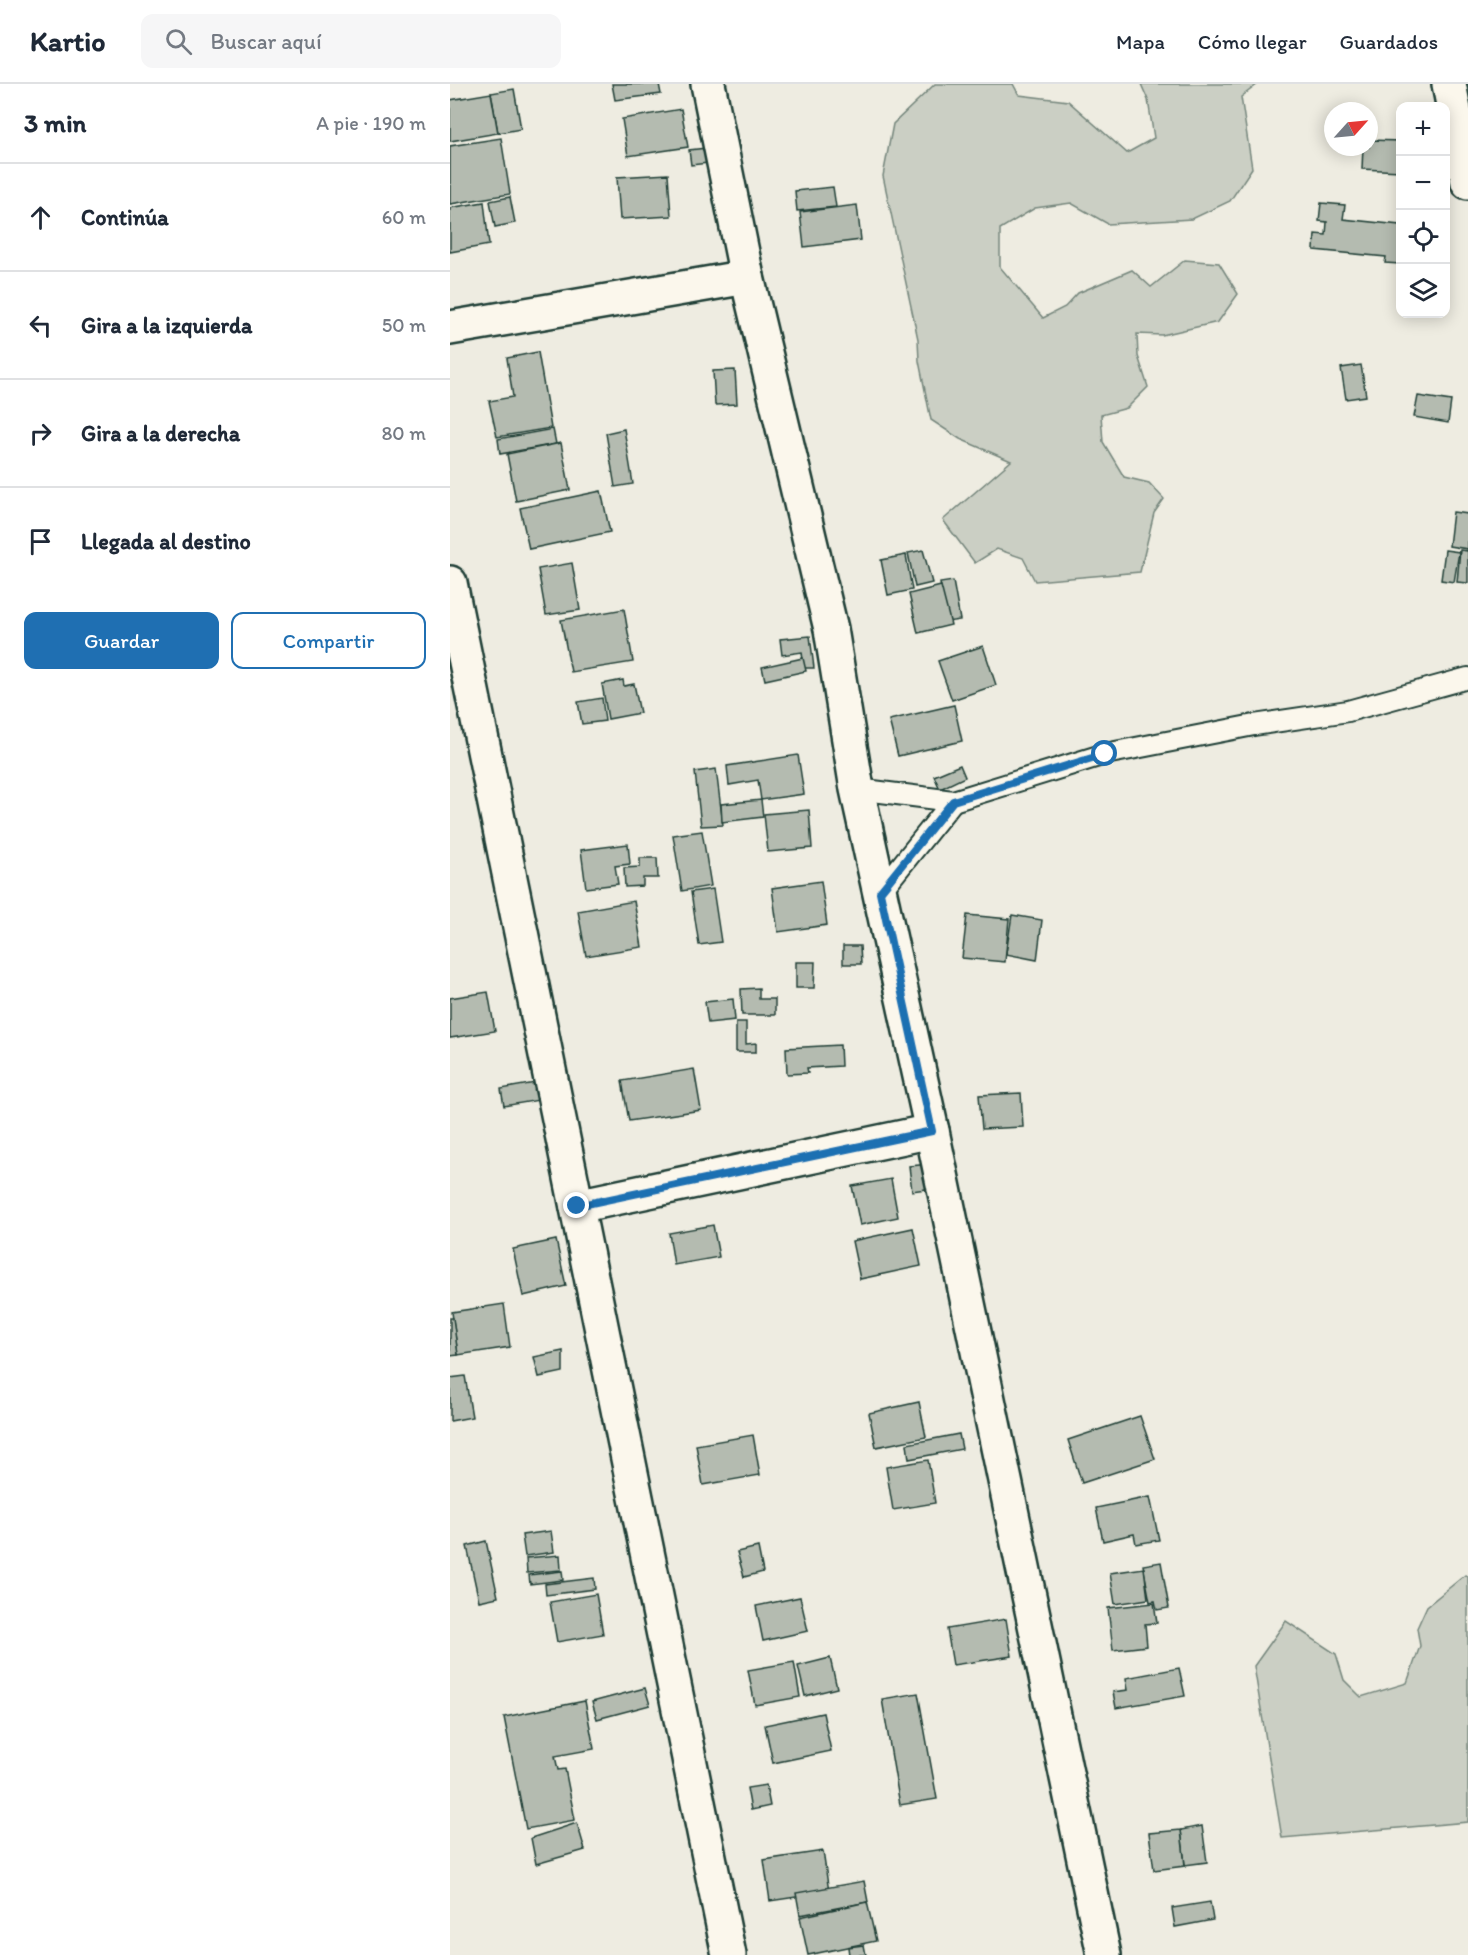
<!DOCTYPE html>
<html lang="es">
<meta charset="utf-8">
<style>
body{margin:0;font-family:Itim,sans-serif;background:#f6f6f7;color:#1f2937}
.controls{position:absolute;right:18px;top:18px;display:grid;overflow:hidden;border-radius:12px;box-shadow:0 3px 15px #0003}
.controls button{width:54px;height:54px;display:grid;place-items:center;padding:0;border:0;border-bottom:2px solid #e0e1e3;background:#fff;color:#1f2937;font:30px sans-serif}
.compass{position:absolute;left:874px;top:18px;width:54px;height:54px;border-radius:50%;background:#fff;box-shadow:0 3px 15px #0003;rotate:63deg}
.stop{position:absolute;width:18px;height:18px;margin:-14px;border:4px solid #1f6fb2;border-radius:50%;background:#fff}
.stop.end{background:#1f6fb2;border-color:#fff;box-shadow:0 2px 6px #0008}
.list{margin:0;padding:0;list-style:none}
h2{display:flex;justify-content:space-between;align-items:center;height:78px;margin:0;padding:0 24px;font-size:26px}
h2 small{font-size:20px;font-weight:400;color:#747a83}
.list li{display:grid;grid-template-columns:39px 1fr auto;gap:18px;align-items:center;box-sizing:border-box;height:108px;padding:0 24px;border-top:2px solid #e0e1e3}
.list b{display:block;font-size:22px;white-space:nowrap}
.list em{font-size:20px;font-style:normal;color:#747a83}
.actions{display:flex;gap:12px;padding:18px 24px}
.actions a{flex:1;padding:14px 0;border:2px solid #1f6fb2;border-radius:12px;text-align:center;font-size:21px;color:#1f6fb2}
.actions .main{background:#1f6fb2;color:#fff}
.icon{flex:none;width:33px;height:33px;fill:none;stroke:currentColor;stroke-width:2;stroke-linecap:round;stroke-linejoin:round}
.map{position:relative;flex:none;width:1018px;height:1871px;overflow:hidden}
header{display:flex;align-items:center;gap:36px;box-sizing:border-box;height:84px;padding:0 30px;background:#fff;border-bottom:2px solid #e0e1e3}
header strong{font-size:28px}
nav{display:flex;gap:33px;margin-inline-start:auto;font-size:21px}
.search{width:420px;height:54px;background:#f6f6f7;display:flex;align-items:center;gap:15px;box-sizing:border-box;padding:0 21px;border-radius:12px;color:#747a83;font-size:22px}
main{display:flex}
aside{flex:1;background:#fff}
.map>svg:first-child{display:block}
</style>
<header>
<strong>Kartio</strong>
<div class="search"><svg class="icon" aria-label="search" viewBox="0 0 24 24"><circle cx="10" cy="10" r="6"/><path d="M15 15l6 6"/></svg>Buscar aquí</div>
<nav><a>Mapa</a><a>Cómo llegar</a><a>Guardados</a></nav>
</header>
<main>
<aside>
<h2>3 min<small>A pie · 190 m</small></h2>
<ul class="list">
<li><svg class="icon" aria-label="ahead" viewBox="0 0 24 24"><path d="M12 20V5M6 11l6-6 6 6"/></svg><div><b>Continúa</b></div><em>60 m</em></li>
<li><svg class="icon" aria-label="left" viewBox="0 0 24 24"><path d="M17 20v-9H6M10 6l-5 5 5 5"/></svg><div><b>Gira a la izquierda</b></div><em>50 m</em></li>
<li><svg class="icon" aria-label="right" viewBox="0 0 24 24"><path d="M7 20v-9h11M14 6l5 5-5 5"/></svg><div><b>Gira a la derecha</b></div><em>80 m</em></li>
<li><svg class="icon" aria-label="arrive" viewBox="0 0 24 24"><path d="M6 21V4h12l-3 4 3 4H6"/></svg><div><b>Llegada al destino</b></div></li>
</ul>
<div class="actions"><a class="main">Guardar</a><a>Compartir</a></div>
</aside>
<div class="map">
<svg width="1018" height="1871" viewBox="0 0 1018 1871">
<rect width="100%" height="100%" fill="#eeece1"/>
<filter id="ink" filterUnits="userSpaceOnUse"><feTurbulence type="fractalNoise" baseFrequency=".0167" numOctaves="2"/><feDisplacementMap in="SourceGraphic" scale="12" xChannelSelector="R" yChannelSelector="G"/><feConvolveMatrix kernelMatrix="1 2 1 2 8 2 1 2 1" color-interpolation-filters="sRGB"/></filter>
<g filter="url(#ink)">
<!-- green -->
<g fill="#cbcfc4" stroke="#75867c" stroke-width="1.5">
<polygon points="485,0 563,0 569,11 618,17 677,69 704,54 698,16 691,0 808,0 791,13 802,84 780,117 742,135 658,140 621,119 585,124 550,145 550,183 593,234 615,223 628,209 682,186 701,203 735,176 769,179 788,210 768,238 712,251 687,250 688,272 698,303 677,324 651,331 653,358 674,393 699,399 714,415 704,429 690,488 585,497 573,474 547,465 525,479 493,436 561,377 510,355 481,336 469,277 468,255 433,92 443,40"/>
<polygon points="1015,1491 1018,1492 1018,1738 832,1754 804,1582 836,1537 886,1570 894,1596 911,1613 957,1599 970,1562 967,1544 977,1522"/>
</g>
<!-- building -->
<g fill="#b4bbb0" stroke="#1f3d34" stroke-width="1.5">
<polygon points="162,0 209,0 211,10 165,16"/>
<polygon points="64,5 71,45 48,49 41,9"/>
<polygon points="41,9 48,49 0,57 0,16"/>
<polygon points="231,25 238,63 178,72 172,35"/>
<polygon points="51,54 60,110 0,120 0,62"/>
<polygon points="919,56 950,57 950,87 912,85 913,63 919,63"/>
<polygon points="265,63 267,78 241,81 239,66"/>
<polygon points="218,90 221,132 170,135 167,93"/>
<polygon points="383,103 386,123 347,127 345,107"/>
<polygon points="60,113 65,139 45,143 40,117"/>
<polygon points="34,118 39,161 0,168 0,124"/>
<polygon points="871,119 895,121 893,135 950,141 950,180 935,179 936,173 864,166 865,150 876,151 877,138 869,137"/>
<polygon points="407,121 411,156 354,163 350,128"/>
<polygon points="88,268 101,344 47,353 39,317 63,313 57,274"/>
<polygon points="911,281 916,312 896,315 891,284"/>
<polygon points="285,286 287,320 265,321 263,287"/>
<polygon points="968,312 1001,317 998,339 964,333"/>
<polygon points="103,345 106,360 50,370 48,355"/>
<polygon points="174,345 183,400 165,403 156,349"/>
<polygon points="111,359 120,406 66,417 57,370"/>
<polygon points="151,407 160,448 79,465 70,424"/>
<polygon points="1003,428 1018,430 1018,465 999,462"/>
<polygon points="473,466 482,499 465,503 458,469"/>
<polygon points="995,466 1009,468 1004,498 991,496"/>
<polygon points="1010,466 1018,467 1018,499 1007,498"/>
<polygon points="456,471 462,506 438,511 431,476"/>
<polygon points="122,479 130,526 96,531 88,485"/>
<polygon points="503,497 510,536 497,538 490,499"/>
<polygon points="491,502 501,541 468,549 459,510"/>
<polygon points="174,525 183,578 121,588 111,536"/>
<polygon points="360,552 364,584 354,584 352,568 332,571 330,555"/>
<polygon points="533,562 546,601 502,616 488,577"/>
<polygon points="353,574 356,587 315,596 312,583"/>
<polygon points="173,596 174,602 184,600 190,629 158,635 152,600"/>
<polygon points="152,614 155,637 132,640 128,618"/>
<polygon points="504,621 512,657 448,672 439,636"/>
<polygon points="348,671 354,710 311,716 308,696 279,701 277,682"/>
<polygon points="510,681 515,693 490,705 484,692"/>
<polygon points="266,685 273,741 251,742 245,688"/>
<polygon points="311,716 313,733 272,738 271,720"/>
<polygon points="359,726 362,764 318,768 314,730"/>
<polygon points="252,747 261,802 232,807 223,751"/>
<polygon points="178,760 180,780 165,782 168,800 136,804 131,766"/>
<polygon points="190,774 207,774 208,794 193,794 193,802 175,803 174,784 190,783"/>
<polygon points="371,797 377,841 328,848 322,804"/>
<polygon points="263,805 271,858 249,861 241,808"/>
<polygon points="184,817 192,863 136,872 128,827"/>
<polygon points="517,831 559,835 555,878 512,874"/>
<polygon points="562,831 592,836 587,876 556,870"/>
<polygon points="393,862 410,862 411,880 393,880"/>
<polygon points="346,878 365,878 364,904 346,904"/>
<polygon points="309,904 309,915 325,915 325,931 292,931 291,905"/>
<polygon points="38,908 45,947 0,954 0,914"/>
<polygon points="283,915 285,936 258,939 255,918"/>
<polygon points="286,938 296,938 296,960 306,959 306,968 286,968"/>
<polygon points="390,961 391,982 357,984 358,989 337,990 336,964"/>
<polygon points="244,985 251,1026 179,1037 172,997"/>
<polygon points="85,999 89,1016 54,1022 51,1005"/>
<polygon points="571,1009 573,1043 532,1045 529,1011"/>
<polygon points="481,1080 483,1104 462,1107 459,1082"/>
<polygon points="441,1095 448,1133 410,1141 402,1102"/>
<polygon points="263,1141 269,1173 224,1181 219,1149"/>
<polygon points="463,1144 471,1182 410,1195 402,1157"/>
<polygon points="106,1156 116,1202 73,1212 63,1165"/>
<polygon points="54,1220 60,1263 8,1271 2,1228"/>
<polygon points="0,1234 3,1234 8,1271 0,1272"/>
<polygon points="113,1267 113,1288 89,1293 84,1273"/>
<polygon points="15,1292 22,1333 0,1337 0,1294"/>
<polygon points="469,1318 476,1353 426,1363 419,1329"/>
<polygon points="690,1332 705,1375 632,1399 618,1356"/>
<polygon points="509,1350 512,1365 459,1375 457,1360"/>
<polygon points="303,1351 310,1391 253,1401 246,1361"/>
<polygon points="478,1376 485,1419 443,1426 436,1383"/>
<polygon points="700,1413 709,1456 686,1460 684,1450 653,1457 646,1424"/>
<polygon points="101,1447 104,1468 75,1472 72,1451"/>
<polygon points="36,1457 48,1513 29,1517 17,1462"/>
<polygon points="308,1463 313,1488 294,1493 287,1468"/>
<polygon points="110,1471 111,1486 77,1489 76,1474"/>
<polygon points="711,1478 719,1524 707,1526 705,1517 700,1518 693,1481"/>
<polygon points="694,1484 698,1515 665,1520 660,1489"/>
<polygon points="112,1487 113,1496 80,1500 79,1491"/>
<polygon points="144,1494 145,1505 96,1511 95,1500"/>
<polygon points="146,1510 153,1550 107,1558 100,1518"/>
<polygon points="350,1513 358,1547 313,1557 306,1522"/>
<polygon points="704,1519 707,1539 695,1540 697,1562 663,1566 658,1524"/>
<polygon points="556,1535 562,1572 503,1581 497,1545"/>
<polygon points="380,1574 387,1604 355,1612 348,1582"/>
<polygon points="344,1578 350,1613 305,1621 298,1586"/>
<polygon points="729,1584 735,1612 666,1624 663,1608 678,1606 676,1594"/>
<polygon points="195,1604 200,1621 147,1635 142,1618"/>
<polygon points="468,1609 487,1715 450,1721 432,1615"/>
<polygon points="135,1617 144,1665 105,1672 108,1686 115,1685 125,1736 76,1745 54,1633"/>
<polygon points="373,1629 381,1667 323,1679 315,1641"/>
<polygon points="316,1701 320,1722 301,1726 297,1704"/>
<polygon points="127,1739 135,1766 86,1780 81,1754"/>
<polygon points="752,1742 757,1778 735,1781 731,1746"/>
<polygon points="731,1746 735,1782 704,1786 699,1749"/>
<polygon points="373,1767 379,1808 320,1817 314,1776"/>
<polygon points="414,1797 418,1818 350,1831 346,1809"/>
<polygon points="417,1818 426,1857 358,1871 350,1833"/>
<polygon points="760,1818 763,1836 725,1843 722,1824"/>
<polygon points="414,1861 416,1871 399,1871 398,1863"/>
</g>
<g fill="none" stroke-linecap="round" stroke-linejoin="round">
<defs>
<g id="service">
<polyline points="407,705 503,717 655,670 804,641 898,627 1018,594"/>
<polyline points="430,808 503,717"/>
</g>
<g id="minor">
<polyline points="258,0 297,193 381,545 407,705 482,1047 654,1871"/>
<polyline points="999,0 1018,98"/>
<polyline points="0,244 297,193"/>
<polyline points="0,499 279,1871"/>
<polyline points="127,1122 482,1047"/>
</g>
</defs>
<!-- service casing -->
<use href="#service" stroke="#1f3d34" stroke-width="24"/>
<!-- minor casing -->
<use href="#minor" stroke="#1f3d34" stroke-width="38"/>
<!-- service -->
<use href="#service" stroke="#fbf7ec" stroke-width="20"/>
<!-- minor -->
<use href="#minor" stroke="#fbf7ec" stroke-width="33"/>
</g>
</g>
<g fill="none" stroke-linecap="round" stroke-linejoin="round" filter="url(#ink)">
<!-- route -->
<polyline stroke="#1f6fb2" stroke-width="8" points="127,1122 482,1047 430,808 503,717 655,670"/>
</g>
</svg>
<div class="controls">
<button>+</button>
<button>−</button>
<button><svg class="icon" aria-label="locate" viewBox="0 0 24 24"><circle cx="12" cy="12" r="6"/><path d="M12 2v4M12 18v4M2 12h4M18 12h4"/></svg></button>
<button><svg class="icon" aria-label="layers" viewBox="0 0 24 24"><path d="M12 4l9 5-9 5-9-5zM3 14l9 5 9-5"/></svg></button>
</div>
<svg class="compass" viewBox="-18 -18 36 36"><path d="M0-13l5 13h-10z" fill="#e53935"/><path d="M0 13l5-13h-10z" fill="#747a83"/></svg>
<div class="stop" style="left:655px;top:670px"></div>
<div class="stop end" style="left:127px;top:1122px"></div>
</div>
</main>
